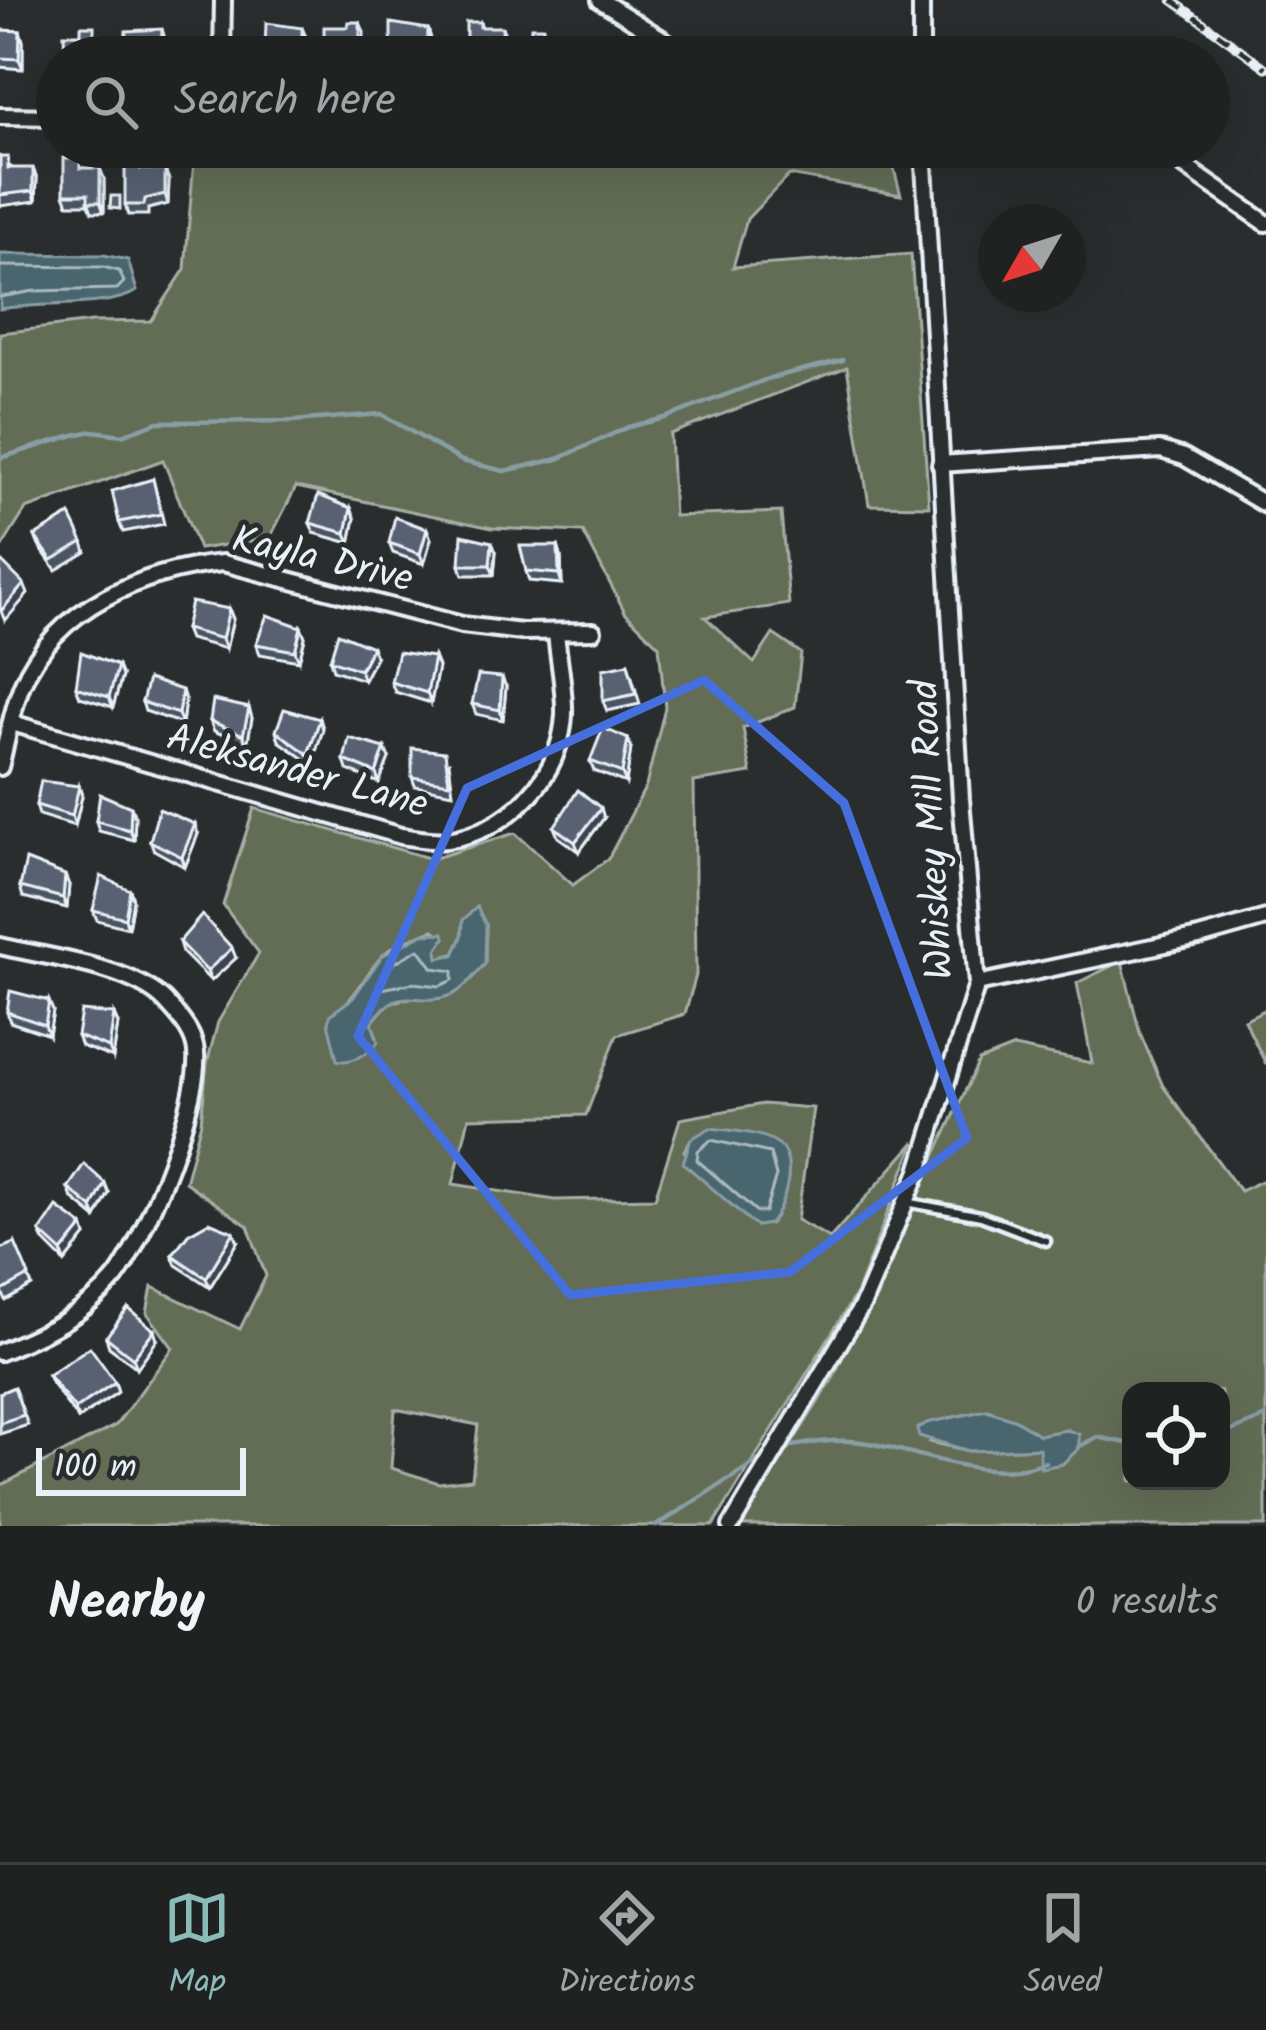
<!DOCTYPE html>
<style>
body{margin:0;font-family:Kalam,sans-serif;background:#282a2a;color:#f1f3f6}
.controls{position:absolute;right:36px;bottom:36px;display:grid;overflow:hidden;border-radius:24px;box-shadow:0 12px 48px #0002}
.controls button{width:108px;height:108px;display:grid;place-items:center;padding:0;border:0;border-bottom:3px solid #3d3f40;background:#202222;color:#f1f3f6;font:60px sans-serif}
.compass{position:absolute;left:978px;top:204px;width:108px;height:108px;border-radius:50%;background:#202222;box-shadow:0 12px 48px #0002;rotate:231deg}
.scale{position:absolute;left:36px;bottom:30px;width:210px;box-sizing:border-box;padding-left:12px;border:6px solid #e8f1f8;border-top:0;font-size:33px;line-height:42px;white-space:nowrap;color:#e8f1f8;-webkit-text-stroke:9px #2a2d2e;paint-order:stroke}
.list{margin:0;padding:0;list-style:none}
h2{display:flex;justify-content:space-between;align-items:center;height:156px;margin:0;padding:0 48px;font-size:51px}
h2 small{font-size:39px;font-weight:400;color:#a2a4a5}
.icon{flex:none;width:66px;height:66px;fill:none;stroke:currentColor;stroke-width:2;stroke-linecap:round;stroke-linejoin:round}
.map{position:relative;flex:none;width:1266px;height:1526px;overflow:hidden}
.search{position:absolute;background:#202222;box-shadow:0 12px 48px #0002;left:36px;right:36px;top:36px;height:132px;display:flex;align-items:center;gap:30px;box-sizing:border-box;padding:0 42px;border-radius:66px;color:#a2a4a5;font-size:45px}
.sheet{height:336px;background:#202222}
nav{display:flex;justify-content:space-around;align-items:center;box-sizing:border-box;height:168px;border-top:3px solid #3d3f40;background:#202222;font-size:33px;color:#a2a4a5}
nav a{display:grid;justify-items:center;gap:6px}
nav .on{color:#8bbbb9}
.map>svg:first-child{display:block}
</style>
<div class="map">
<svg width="1266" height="1526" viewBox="0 0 1266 1526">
<rect width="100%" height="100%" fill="#2a2d2e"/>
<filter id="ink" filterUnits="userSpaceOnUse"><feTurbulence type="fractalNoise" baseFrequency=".00833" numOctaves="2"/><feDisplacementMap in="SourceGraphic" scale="24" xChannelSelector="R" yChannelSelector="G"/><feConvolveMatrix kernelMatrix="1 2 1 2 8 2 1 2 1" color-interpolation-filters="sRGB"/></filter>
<g filter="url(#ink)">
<!-- green -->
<g fill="#646d54" stroke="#a6afa6" stroke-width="3" fill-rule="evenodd">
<path d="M200 147H888L901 195 789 175 747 219 733 267 911 254 929 506 869 505 847 367 670 434 674 516 781 512 789 604 705 617 754 663 773 634 801 653 795 707 743 728 751 773 694 782 696 975 685 1014 617 1035 586 1115 469 1118 453 1184 555 1200 655 1198 680 1119 763 1104 813 1108 797 1220 830 1238 915 1142 857 1292 713 1526H0V1486L116 1425 173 1348 147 1313 152 1287 240 1329 266 1276 248 1226 185 1182 201 1122 207 1063 218 1022 259 953 223 905 254 808 432 859 515 833 573 885 608 859 646 786 665 707 659 646 625 612 583 532 492 528 296 487 270 538 199 549 163 460 26 509 0 550V333L92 322 151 321 185 269 194 160ZM486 925 485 964 467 984 389 1003 371 1023 376 1035 331 1014C357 1000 363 976 382 956 394 943 417 936 434 930L445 938 437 950 438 958 454 954 462 937ZM691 1139 782 1148 788 1178 775 1218 757 1226 684 1151ZM395 1409 478 1425 472 1479 439 1483 391 1468Z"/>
<path d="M1122 961 1140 1033 1163 1086 1240 1191 1266 1179V1526H740L832 1380 979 1061 1014 1047 1092 1063 1077 983ZM1131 1391H1221V1481H1131ZM987 1410 1016 1420 1039 1435 1067 1430 1079 1448 1062 1464 1041 1467 1040 1448 969 1451 930 1442 948 1418Z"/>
<polygon points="1266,1009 1266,1064 1244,1020"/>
</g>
<!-- water -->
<g fill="#4a656e" stroke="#899da5" stroke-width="3">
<path d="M0 254 104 255 128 260 137 291C109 309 38 302 0 309Z"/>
<path d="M477 907 486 925 485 964C474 974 464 991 449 996 414 1008 401 980 372 1023L378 1042C370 1054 350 1064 337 1060L328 1022 331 1014 353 998 382 956 423 934 444 933 445 938 437 950 438 958 454 955 462 937 463 920Z"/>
<path d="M710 1128C727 1130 762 1132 777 1143 799 1160 785 1206 770 1224L757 1226 751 1222 683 1163 691 1139Z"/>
<polygon points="987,1410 1016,1420 1039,1435 1067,1430 1079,1434 1079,1448 1062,1464 1041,1468 1039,1448 969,1451 919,1436 917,1429 927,1423"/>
</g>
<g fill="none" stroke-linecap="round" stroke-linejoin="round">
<!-- shore -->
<g stroke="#a9b9c1" stroke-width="3">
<polyline points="0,266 103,267 119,271 124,282 117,289 34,291 0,297"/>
<polygon points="419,949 433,968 453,971 453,980 440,986 413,983 381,989 379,983 392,964"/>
<polygon points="711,1140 770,1153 776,1176 765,1212 757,1212 697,1160 698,1151"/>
</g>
<!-- stream -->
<g stroke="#899da5" stroke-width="4.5">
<polyline points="0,458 74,435 93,431 122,435 158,422 293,421 381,414 462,461 504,471 558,459 628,427 665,418 770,378 843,360"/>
<polyline points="1221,1435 1266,1417"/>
<path d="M792 1446C818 1442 842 1438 868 1443 926 1453 987 1484 1045 1462"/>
<polyline points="1078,1447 1097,1437 1131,1444"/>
<polyline points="656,1526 762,1458"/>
</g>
<defs>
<polyline id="lane" points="906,1202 981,1216 1046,1241"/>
<g id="street">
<polyline points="600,0 691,57"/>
<polyline points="921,0 921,57"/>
<polyline points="686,53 723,49 788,57"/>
<polyline points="222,57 223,0"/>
<polyline points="0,116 57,117"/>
<polyline points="1157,147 1266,223"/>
<polyline points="940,464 1161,450 1184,457 1266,505"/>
<path d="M12 723 401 836C416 838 432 842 447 840 509 830 560 779 564 715 565 689 558 659 556 632"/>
<path d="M0 767C7 740 12 710 22 685 55 607 145 570 223 563L462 625 522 632 593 631"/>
<path d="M0 946C46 957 132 967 165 1001 177 1014 191 1029 195 1046 206 1091 144 1241 115 1278 85 1315 42 1335 0 1352"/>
<polyline points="977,984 1199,937 1266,918"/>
<polyline points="731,1526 863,1304 919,1171 977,984 961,799 923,147"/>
</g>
</defs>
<!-- lane casing -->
<use href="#lane" stroke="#e8f1f8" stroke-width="15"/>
<!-- street casing -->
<use href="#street" stroke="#e8f1f8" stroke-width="22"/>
<!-- lane -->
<use href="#lane" stroke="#2a2d2e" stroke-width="6"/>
<!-- street -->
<use href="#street" stroke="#2a2d2e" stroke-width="14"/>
<defs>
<polyline id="rail" points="1172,0 1266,68"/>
</defs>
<!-- rail casing -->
<use href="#rail" stroke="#e8f1f8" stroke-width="9"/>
<!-- rail -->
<use href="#rail" stroke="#2a2d2e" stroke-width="4.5" stroke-dasharray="14" stroke-linecap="butt"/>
</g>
<!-- wall -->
<g fill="#4c5362" stroke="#e8f1f8" stroke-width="3">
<polygon points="480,22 482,27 506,37 506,57 469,57 466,50"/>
<polygon points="302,28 306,37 306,57 268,57 265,49"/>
<polygon points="428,29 431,39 431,57 392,57 391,53"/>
<polygon points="0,30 20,31 23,41 23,69 0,67"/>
<polygon points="0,157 12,168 37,178 36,201 0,206"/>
<polygon points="84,168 104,178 104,212 92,212 89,204 68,204 64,194"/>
<polygon points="144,169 165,170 169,180 168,204 148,209 148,215 128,215 125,205"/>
<polygon points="153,479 164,524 123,532 119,522"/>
<polygon points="355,518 350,543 314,533 310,523"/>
<polygon points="427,529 431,539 424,564 393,553 389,543"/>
<polygon points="35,536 83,542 86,552 56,570 39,546"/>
<polygon points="558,546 561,556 562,584 529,581 526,571"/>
<polygon points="496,552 494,575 463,575 460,565"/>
<polygon points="229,609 233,619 226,649 189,639 185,629"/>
<polygon points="301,627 305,637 299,661 260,654 256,644"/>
<polygon points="376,657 364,680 333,670 330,660"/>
<polygon points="434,657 438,667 431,703 395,692 391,682"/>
<polygon points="628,664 640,704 607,711 603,701"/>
<polygon points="122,676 113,707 80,697 76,687"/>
<polygon points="506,687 503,720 476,714 472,704"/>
<polygon points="185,700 182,724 145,711 142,702"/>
<polygon points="249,708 252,718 247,745 214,731 210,721"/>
<polygon points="320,719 323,729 312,764 279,741 276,731"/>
<polygon points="628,739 631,748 626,783 594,771 590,761"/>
<polygon points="389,758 379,783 347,770 344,760"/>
<polygon points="449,762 453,793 415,786 412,777"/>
<polygon points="79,786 82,796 75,826 39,815 36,805"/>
<polygon points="135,817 134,840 99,831 96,821"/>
<polygon points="604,818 579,852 558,837 554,827"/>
<polygon points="198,834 185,867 154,850 150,841"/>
<polygon points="69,885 67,908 23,897 20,887"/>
<polygon points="130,890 133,900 128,928 97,920 93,910"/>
<polygon points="179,942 236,958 211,981 182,952"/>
<polygon points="53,1011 49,1035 10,1022 7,1012"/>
<polygon points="114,1014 118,1024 113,1058 81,1046 77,1036"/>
<polygon points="68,1188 109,1193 96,1218 72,1198"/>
<polygon points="83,1226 86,1236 65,1262 44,1241 40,1232"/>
<polygon points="238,1242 210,1287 176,1265 172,1255"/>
<polygon points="15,1243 32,1286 6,1301 0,1288"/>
<polygon points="106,1337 157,1340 137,1368 109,1347"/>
<polygon points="48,1375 115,1382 118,1392 78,1419 52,1384"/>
<polygon points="14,1387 28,1425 0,1434 0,1393"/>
</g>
<!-- shaded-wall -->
<g fill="#3e4350" stroke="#e8f1f8" stroke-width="3">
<polygon points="360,22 364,32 364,57 360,57"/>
<polygon points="502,27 506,37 506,57 503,49"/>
<polygon points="302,28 306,37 306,57 302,50"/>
<polygon points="162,29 165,39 165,57 161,57"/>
<polygon points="428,29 431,39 431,57 427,57"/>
<polygon points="20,31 23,41 23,69 19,59"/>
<polygon points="568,35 572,45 572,57 568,57"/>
<polygon points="33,168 37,178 36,201 33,191"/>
<polygon points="100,168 104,178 104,212 100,202"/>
<polygon points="165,170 169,180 168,204 165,194"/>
<polygon points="351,508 355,518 350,543 346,533"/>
<polygon points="427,529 431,539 424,564 420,554"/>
<polygon points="492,542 496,552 494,575 490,565"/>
<polygon points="558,546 561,556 562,584 559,574"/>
<polygon points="24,584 28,594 5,621 1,611"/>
<polygon points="229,609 233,619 226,649 222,639"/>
<polygon points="301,627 305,637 299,661 295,651"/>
<polygon points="372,647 376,657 364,680 360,670"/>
<polygon points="434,657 438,667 431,703 427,693"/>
<polygon points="118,666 122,676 113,707 109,697"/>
<polygon points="502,677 506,687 503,720 500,710"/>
<polygon points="182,690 185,700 182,724 178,714"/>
<polygon points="249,708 252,718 247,745 243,735"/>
<polygon points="320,719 323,729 312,764 308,754"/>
<polygon points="628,739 631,748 626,783 622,773"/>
<polygon points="385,748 389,758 379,783 376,773"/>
<polygon points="79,786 82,796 75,826 72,816"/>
<polygon points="131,807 135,817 134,840 130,830"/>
<polygon points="601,808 604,818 579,852 575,842"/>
<polygon points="195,824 198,834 185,867 182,857"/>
<polygon points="65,875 69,885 67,908 63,898"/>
<polygon points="130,890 133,900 128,928 125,918"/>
<polygon points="232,948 236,958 211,981 207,971"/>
<polygon points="49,1001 53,1011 49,1035 45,1025"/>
<polygon points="114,1014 118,1024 113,1058 109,1048"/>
<polygon points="105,1183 109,1193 96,1218 92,1208"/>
<polygon points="83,1226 86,1236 65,1262 62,1252"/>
<polygon points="234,1232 238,1242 210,1287 206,1278"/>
<polygon points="154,1330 157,1340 137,1368 133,1358"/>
<polygon points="115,1382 118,1392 78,1419 75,1409"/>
</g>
<!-- building -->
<g fill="#586072" stroke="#e8f1f8" stroke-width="3">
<polygon points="348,22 360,22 360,57 332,57 332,49 324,49 324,27 348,27"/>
<polygon points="466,22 480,22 480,27 502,27 503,49 495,49 495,57 484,57 484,50 466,50"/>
<polygon points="266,23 302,28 302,50 294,50 294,55 278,55 278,50 265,49"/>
<polygon points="391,23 428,29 427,57 417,57 417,53 391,53"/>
<polygon points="81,26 94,26 94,35 101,35 101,57 65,57 64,34 81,34"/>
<polygon points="531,27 543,27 543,34 568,35 568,57 530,57"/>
<polygon points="162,29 161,57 125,57 126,31"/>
<polygon points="0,30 20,31 19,59 0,58"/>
<polygon points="0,157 8,157 8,168 33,168 33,191 0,195"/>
<polygon points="64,158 80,158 80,168 100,168 100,202 88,202 88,194 64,194"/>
<polygon points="125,158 141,159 141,169 165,170 165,194 145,199 144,205 125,205"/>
<polygon points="111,196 120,196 120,209 110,208"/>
<polygon points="153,479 161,514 119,522 112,491"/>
<polygon points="318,495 351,508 346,533 310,523"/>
<polygon points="70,515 83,542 52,560 35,536"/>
<polygon points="395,517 427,529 420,554 389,543"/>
<polygon points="462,535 492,542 490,565 460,565"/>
<polygon points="520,546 558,546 559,574 526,571"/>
<polygon points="0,560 24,584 1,611 0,610"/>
<polygon points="191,602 229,609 222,639 185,629"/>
<polygon points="267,615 301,627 295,651 256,644"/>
<polygon points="338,633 372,647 360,670 330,660"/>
<polygon points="81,652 118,666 109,697 76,687"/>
<polygon points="398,652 434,657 427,693 391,682"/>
<polygon points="628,664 636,694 603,701 603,669"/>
<polygon points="478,675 502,677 500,710 472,704"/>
<polygon points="148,679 182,690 178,714 142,702"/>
<polygon points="213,700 249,708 243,735 210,721"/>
<polygon points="284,709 320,719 308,754 276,731"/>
<polygon points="603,728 628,739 622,773 590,761"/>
<polygon points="349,738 385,748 376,773 344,760"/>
<polygon points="412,748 445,752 449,783 412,777"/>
<polygon points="41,781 79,786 72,816 36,805"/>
<polygon points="578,790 601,808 575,842 554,827"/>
<polygon points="100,794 131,807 130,830 96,821"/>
<polygon points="159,809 195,824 182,857 150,841"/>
<polygon points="26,860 65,875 63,898 20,887"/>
<polygon points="101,876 130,890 125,918 93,910"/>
<polygon points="202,915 232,948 207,971 179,942"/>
<polygon points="10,991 49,1001 45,1025 7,1012"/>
<polygon points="81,1011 114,1014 109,1048 77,1036"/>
<polygon points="84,1164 105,1183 92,1208 68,1188"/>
<polygon points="57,1207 83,1226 62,1252 40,1232"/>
<polygon points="209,1222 234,1232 206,1278 172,1255 188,1234"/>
<polygon points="15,1243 29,1276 2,1291 0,1287 0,1249"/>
<polygon points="128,1308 154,1330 133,1358 106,1337"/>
<polygon points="90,1347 115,1382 75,1409 48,1375"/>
<polygon points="14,1387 24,1415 0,1423 0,1393"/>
</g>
</g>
<!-- marked area -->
<path fill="none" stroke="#466fde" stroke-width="9" stroke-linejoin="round" d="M704 680 844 803 967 1138 790 1272 570 1295 358 1036 467 788Z"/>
<g text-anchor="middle" stroke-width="10" stroke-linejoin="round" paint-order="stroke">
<!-- street labels -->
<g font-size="39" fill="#e8f1f8" stroke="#2a2d2e">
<text transform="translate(323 557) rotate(13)" y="14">Kayla Drive</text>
<text transform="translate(298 769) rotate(15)" y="14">Aleksander Lane</text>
<text transform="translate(930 830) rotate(-93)" y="14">Whiskey Mill Road</text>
</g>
</g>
</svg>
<div class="controls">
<button><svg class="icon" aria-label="locate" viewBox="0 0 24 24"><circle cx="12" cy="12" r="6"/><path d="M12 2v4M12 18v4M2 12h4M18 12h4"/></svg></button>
</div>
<svg class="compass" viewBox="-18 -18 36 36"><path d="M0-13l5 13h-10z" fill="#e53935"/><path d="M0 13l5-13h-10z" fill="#a2a4a5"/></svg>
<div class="scale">100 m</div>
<div class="search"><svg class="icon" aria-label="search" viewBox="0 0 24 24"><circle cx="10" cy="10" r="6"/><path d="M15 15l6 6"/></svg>Search here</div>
</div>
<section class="sheet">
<h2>Nearby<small>0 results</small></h2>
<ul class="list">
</ul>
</section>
<nav>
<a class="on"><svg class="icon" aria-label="map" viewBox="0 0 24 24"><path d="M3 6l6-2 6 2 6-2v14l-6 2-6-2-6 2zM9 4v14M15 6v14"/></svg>Map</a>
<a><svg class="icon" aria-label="directions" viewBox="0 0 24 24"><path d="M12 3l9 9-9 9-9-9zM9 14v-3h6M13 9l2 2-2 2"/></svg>Directions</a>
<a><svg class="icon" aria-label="saved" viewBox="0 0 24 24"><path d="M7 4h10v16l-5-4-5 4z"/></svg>Saved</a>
</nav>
